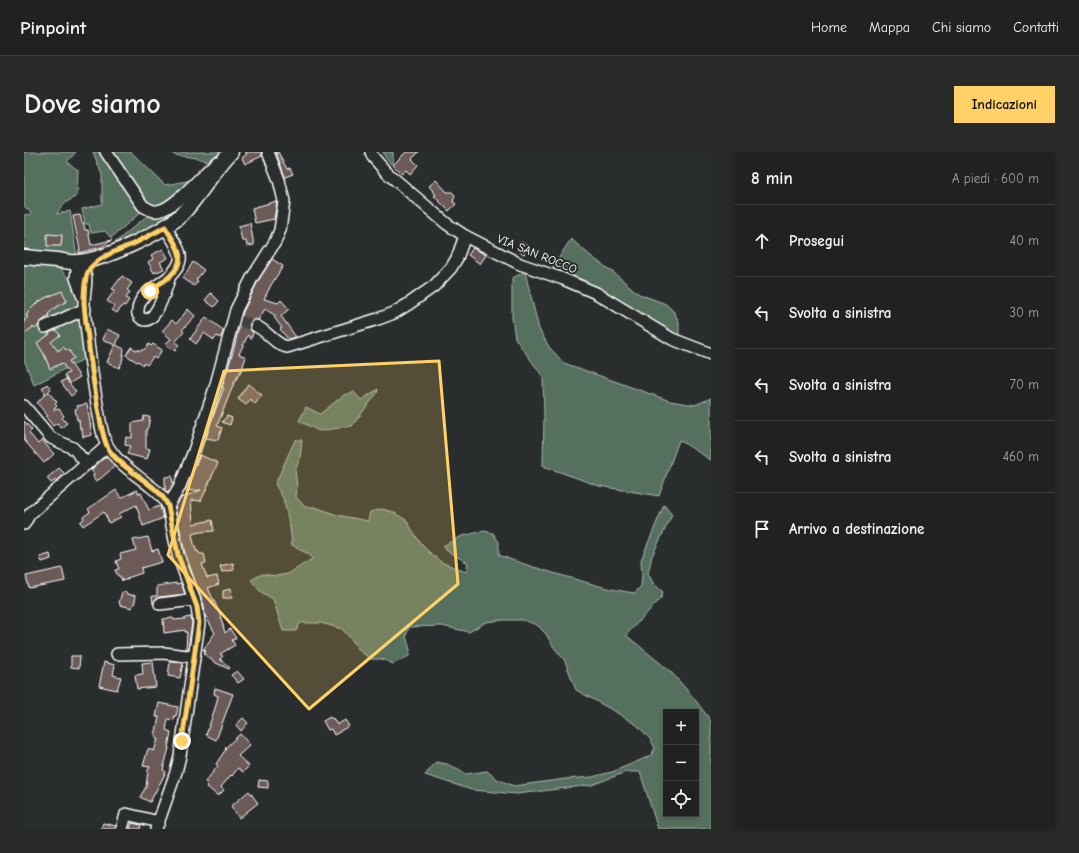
<!DOCTYPE html>
<html lang="it">
<meta charset="utf-8">
<style>
body{margin:0;font-family:"Comic Neue",sans-serif;background:#282a2a;color:#f1f3f6}
.controls{position:absolute;right:12px;bottom:12px;display:grid;overflow:hidden;border-radius:0px;box-shadow:0 2px 6px #0003}
.controls button{width:36px;height:36px;display:grid;place-items:center;padding:0;border:0;border-bottom:1px solid #3d3f40;background:#202222;color:#f1f3f6;font:20px sans-serif}
.stop{position:absolute;width:12px;height:12px;margin:-9px;border:3px solid #ffd166;border-radius:50%;background:#fff}
.stop.end{background:#ffd166;border-color:#fff;box-shadow:0 1px 4px #0008}
.list{margin:0;padding:0;list-style:none}
h2{display:flex;justify-content:space-between;align-items:center;height:52px;margin:0;padding:0 16px;font-size:17px}
h2 small{font-size:13px;font-weight:400;color:#a2a4a5}
.list li{display:grid;grid-template-columns:26px 1fr auto;gap:12px;align-items:center;box-sizing:border-box;height:72px;padding:0 16px;border-top:1px solid #3d3f40}
.list b{display:block;font-size:15px;white-space:nowrap}
.list em{font-size:13px;font-style:normal;color:#a2a4a5}
.icon{flex:none;width:22px;height:22px;fill:none;stroke:currentColor;stroke-width:2;stroke-linecap:round;stroke-linejoin:round}
.map{position:relative;flex:none;width:687px;height:677px;overflow:hidden;border-radius:0px}
header{display:flex;align-items:center;gap:24px;box-sizing:border-box;height:56px;padding:0 20px;background:#202222;border-bottom:1px solid #3d3f40}
header strong{font-size:19px}
nav{display:flex;gap:22px;margin-inline-start:auto;font-size:14px}
.intro{display:flex;align-items:center;justify-content:space-between;box-sizing:border-box;height:96px;padding:0 24px}
h1{margin:0;font-size:28px}
.button{padding:10px 18px;border-radius:0px;background:#ffd166;color:#111;font-size:14px;font-weight:700}
main{display:flex;gap:24px;padding:0 24px}
aside{flex:1;background:#202222;border-radius:0px;box-shadow:0 2px 6px #0003}
.map>svg:first-child{display:block}
</style>
<header>
<strong>Pinpoint</strong>
<nav><a>Home</a><a>Mappa</a><a>Chi siamo</a><a>Contatti</a></nav>
</header>
<div class="intro"><h1>Dove siamo</h1><a class="button">Indicazioni</a></div>
<main>
<div class="map">
<svg width="687" height="677" viewBox="0 0 687 677">
<rect width="100%" height="100%" fill="#2a2d2e"/>
<filter id="ink" filterUnits="userSpaceOnUse"><feTurbulence type="fractalNoise" baseFrequency=".025" numOctaves="2"/><feDisplacementMap in="SourceGraphic" scale="8" xChannelSelector="R" yChannelSelector="G"/><feConvolveMatrix kernelMatrix="1 2 1 2 8 2 1 2 1" color-interpolation-filters="sRGB"/></filter>
<g filter="url(#ink)">
<!-- green -->
<g fill="#56705e" stroke="#aab8ae" fill-rule="evenodd">
<polygon points="0,0 52,0 43,10 54,18 53,44 41,51 32,62 46,59 53,105 0,100 0,63 8,62 0,54"/>
<polygon points="69,0 76,0 112,53 118,59 87,86 81,79 67,81 65,72 61,72 58,57 78,52 78,23"/>
<polygon points="87,0 107,0 141,33 168,28 146,49 132,55 122,50"/>
<polygon points="147,0 197,0 186,10 173,6 150,3"/>
<polygon points="359,0 369,0 369,10 367,12 361,5"/>
<polygon points="178,29 157,55 141,68 82,98 124,63"/>
<polygon points="547,87 568,105 590,121 615,142 642,152 650,160 655,170 655,186 631,172 607,155 585,142 557,127 527,118"/>
<polygon points="0,110 23,113 32,115 37,118 49,131 54,143 62,206 10,233 0,208"/>
<polygon points="501,120 515,177 525,195 540,211 646,249 671,253 687,246 687,308 655,288 635,344 575,334 519,314 520,264 519,225 491,186 488,166 488,126"/>
<polygon points="354,237 353,241 328,274 295,279 275,269 282,255 296,262 320,243 330,240 337,248"/>
<path d="M271 288H278L276 306 271 319 273 333 272 345 281 355H291L313 363 344 369 346 360 358 357 369 360 382 368 397 392 406 401 417 410 442 420 444 411 423 399 419 394 438 384 460 379 469 381 475 390V403C494 411 514 416 533 422 559 429 585 438 611 441L617 434 618 423 617 408 640 353 648 363 628 404 624 421 629 431 639 440 637 446 602 483 647 520 669 545 687 569V677H634L616 620H602L568 633 493 642 448 638 401 623 412 610 423 612 442 622 463 619 473 627 490 634 541 627 568 625 588 620 619 607 627 603 631 596 626 587 614 574 590 559 552 538 541 509 529 494 522 482 513 473 499 468H479L462 470 445 480 418 474 385 475 382 484 386 498 385 504 369 512 358 507H346L335 498 328 488 318 477 297 471H276L272 479H259L249 447 237 440 227 428 238 422 252 424 264 422 288 407 285 402 276 398 268 393 266 375 259 346 251 332ZM642 560H672V662H642Z"/>
</g>
<!-- building -->
<g fill="#6c5a58" stroke="#fff">
<polygon points="221,0 237,0 238,4 221,12 218,6 223,2"/>
<polygon points="252,0 254,0 263,17 266,16 269,22 261,25"/>
<polygon points="382,0 395,0 388,7 394,13 386,22 382,18 378,22 369,13"/>
<polygon points="412,28 423,40 428,40 431,43 429,50 432,52 425,59 410,44 412,43 405,34"/>
<polygon points="253,49 250,67 231,71 228,56"/>
<polygon points="56,63 58,71 59,70 61,78 64,78 67,93 88,88 78,95 55,101 55,98 56,98 49,64"/>
<polygon points="226,71 230,93 223,94 222,89 218,89 215,74"/>
<polygon points="23,82 38,83 37,94 23,94"/>
<polygon points="497,90 504,94 500,102 493,98"/>
<polygon points="449,96 462,103 456,112 444,103"/>
<polygon points="139,97 144,106 136,110 140,117 130,121 124,110 129,107 127,103"/>
<polygon points="248,107 259,114 247,133 240,147 254,151 257,148 265,157 257,164 272,185 264,187 256,177 258,176 250,165 252,164 241,157 234,168 229,168 226,170 225,174 226,177 229,181 227,187 224,183 215,202 222,205 218,217 210,231 193,274 198,276 194,288 182,286 191,259 200,236 198,235 209,200 219,160 234,129"/>
<polygon points="169,110 180,118 172,128 174,129 170,134 159,126"/>
<polygon points="98,124 108,131 103,138 106,140 102,146 105,148 101,154 99,153 93,161 88,158 91,154 83,149 91,138 88,137"/>
<polygon points="38,139 43,149 32,155 24,162 25,163 16,171 14,174 11,177 9,175 0,182 0,169 4,165 2,164 5,159 13,151 21,146"/>
<polygon points="187,141 195,149 190,155 181,148"/>
<polygon points="164,157 171,164 158,178 160,180 151,190 155,193 151,199 141,192 147,187 138,179 148,168 152,172"/>
<polygon points="182,165 199,178 199,181 196,186 193,184 190,188 180,181 172,192 166,187"/>
<polygon points="83,177 96,183 92,193 100,197 98,210 95,216 83,210 91,193 79,188"/>
<polygon points="32,178 36,183 27,190 34,199 39,195 42,198 44,197 50,206 45,209 56,225 46,231 40,223 45,221 38,211 26,217 20,202 13,191 26,182 25,181"/>
<polygon points="125,192 127,194 129,192 138,198 132,207 129,205 123,213 120,211 119,213 114,209 113,210 102,203 107,195 113,199 115,197 116,199 121,197"/>
<polygon points="42,227 52,240 47,244 37,230"/>
<polygon points="23,232 27,237 24,240 33,250 31,252 33,254 29,258 35,257 40,264 38,266 43,271 37,276 33,271 29,274 22,265 24,264 13,251 22,241 18,237"/>
<polygon points="224,232 238,243 231,252 226,247 222,253 214,247"/>
<polygon points="63,252 68,283 59,285 58,277 56,277 55,268 53,268 51,257 54,256 53,254"/>
<polygon points="120,264 126,265 124,275 122,279 122,296 126,297 123,307 103,302 106,294 101,293 102,285 108,286 108,271 119,269"/>
<polygon points="203,264 208,266 206,273 198,270"/>
<polygon points="0,269 8,278 5,281 14,292 18,288 30,302 20,311 0,288"/>
<polygon points="176,303 194,311 177,349 167,348 169,372 188,368 190,379 176,380 168,382 170,392 173,400 174,399 176,402 180,402 182,411 178,412 183,426 193,424 195,432 184,436 196,462 201,481 206,477 212,486 208,488 211,493 196,502 199,504 196,507 206,516 205,517 192,511 180,502 182,499 179,498 191,481 181,463 180,453 161,401 151,355 157,346 177,338 161,339"/>
<polygon points="82,304 91,314 76,327 71,329 69,324 70,322 67,318"/>
<polygon points="35,316 41,322 33,329 32,328 27,331 23,326"/>
<polygon points="148,324 149,332 144,341 141,338 141,325"/>
<polygon points="92,338 97,346 113,338 115,342 117,341 125,358 136,354 139,366 119,374 112,353 95,362 97,365 85,371 80,360 59,374 56,370 60,367 59,365 66,360 64,357"/>
<polygon points="124,385 128,399 134,397 138,410 117,416 118,421 103,426 104,427 98,429 96,424 94,424 91,418 95,417 92,409 97,407 96,402 112,398 109,388"/>
<polygon points="26,402 27,407 18,410 16,405"/>
<polygon points="209,411 210,418 198,420 196,414"/>
<polygon points="38,416 41,429 5,436 2,424"/>
<polygon points="153,431 153,432 157,431 161,442 135,445 132,447 129,452 128,444 133,444 133,434"/>
<polygon points="207,436 208,446 199,446 199,439"/>
<polygon points="98,440 103,441 103,442 112,444 110,453 109,452 108,456 96,453 96,452 95,451"/>
<polygon points="167,465 168,471 164,497 162,497 163,480 161,480 161,478 140,481 139,467 149,466 150,468 161,467 161,466"/>
<polygon points="47,504 56,504 55,516 47,515"/>
<polygon points="146,509 159,511 156,526 144,524"/>
<polygon points="80,510 91,513 89,523 97,525 93,538 75,534"/>
<polygon points="129,510 132,535 113,537 111,523 119,522 118,511"/>
<polygon points="213,519 220,527 214,531 207,523"/>
<polygon points="191,536 209,542 192,588 182,583 192,553 194,544 190,542"/>
<polygon points="135,551 154,555 152,564 151,563 150,568 144,567 142,578 147,580 144,596 145,596 139,618 142,620 126,650 116,645 122,635 124,618 126,615 119,614 124,597 130,599 134,587 132,587 133,584 131,584 135,565 132,565"/>
<polygon points="306,565 308,567 309,566 313,573 321,568 325,574 316,579 316,580 310,583 307,577 304,578 299,569"/>
<polygon points="219,566 224,571 217,579 212,573"/>
<polygon points="216,582 226,593 214,604 225,614 219,620 214,616 208,624 207,623 197,635 200,638 194,644 182,634 184,632 181,630 194,614 192,612 202,597 201,596"/>
<polygon points="235,628 244,629 244,636 234,635"/>
<polygon points="225,639 234,651 215,666 207,654"/>
<polygon points="79,671 92,674 91,677 77,677"/>
<polygon points="108,671 117,673 116,677 106,677"/>
</g>
<g fill="none" stroke-linecap="round" stroke-linejoin="round">
<!-- minor-tunnel -->
<polyline stroke="#3f4243" stroke-width="11" stroke-dasharray="11 5.5" stroke-linecap="butt" points="216,169 232,174"/>
<defs>
<g id="minor">
<path d="M82 0 119 54C123 56 128 60 133 59 150 58 179 21 193 10"/>
<polyline points="347,0 349,5 362,20 423,72 441,84 496,112 539,127 572,141 648,187 687,202"/>
<path d="M141 75C146 84 158 98 156 108 155 114 150 120 146 124 135 134 114 141 114 159 113 162 115 165 118 167 132 174 143 133 146 124"/>
<path d="M54 110C67 124 60 134 60 151 60 164 63 177 64 190 68 221 72 253 79 283 85 306 109 320 126 334 134 340 140 345 144 354L154 403 173 455 175 471 156 604 152 620 132 677"/>
<polyline points="54,110 52,126 58,143"/>
<path d="M232 174C243 179 252 193 263 195L354 167 370 161 386 151 410 134 427 116 433 106 441 84"/>
<polyline points="21,175 61,157"/>
<polyline points="0,254 27,286 49,296 63,312"/>
<polyline points="144,354 155,336 170,299 191,236 212,158 228,126 251,90 256,78 260,49 255,28 244,0"/>
<polyline points="0,372 5,363 9,359 83,294"/>
<polyline points="136,452 170,448"/>
<polyline points="93,502 140,501 170,505"/>
<polyline points="98,677 102,662 135,670"/>
</g>
<path id="major" d="M0 105C11 106 22 107 33 108 40 109 47 111 54 110 80 108 140 80 158 62 176 43 189 19 207 0"/>
</defs>
<!-- minor casing -->
<use href="#minor" stroke="#fff" stroke-width="14"/>
<!-- major casing -->
<use href="#major" stroke="#fff" stroke-width="17"/>
<!-- minor -->
<use href="#minor" stroke="#2a2d2e" stroke-width="11"/>
<!-- major -->
<use href="#major" stroke="#2a2d2e" stroke-width="14"/>
</g>
</g>
<g fill="none" stroke-linecap="round" stroke-linejoin="round" filter="url(#ink)">
<!-- route -->
<path stroke="#ffd166" stroke-width="5" d="M126 139C132 133 140 130 146 124 165 106 152 93 141 75 131 81 120 86 109 92 93 99 75 104 65 118 60 126 60 142 60 151 61 162 62 174 64 185 66 209 70 233 74 257 77 270 78 286 85 298 99 319 135 332 144 354L154 403 173 455 175 471 158 589"/>
</g>
<!-- marked area -->
<path fill="#ffd166" fill-opacity="0.2" stroke="#ffd166" stroke-width="3" stroke-linejoin="round" d="M415 209 434 432 285 557 144 403 200 219Z"/>
<g text-anchor="middle" stroke-width="4" stroke-linejoin="round" paint-order="stroke">
<!-- street labels -->
<g font-size="12" fill="#fff" stroke="#2a2d2e">
<text transform="translate(513 102) rotate(22)" y="4">VIA SAN ROCCO</text>
</g>
</g>
</svg>
<div class="controls">
<button>+</button>
<button>−</button>
<button><svg class="icon" aria-label="locate" viewBox="0 0 24 24"><circle cx="12" cy="12" r="6"/><path d="M12 2v4M12 18v4M2 12h4M18 12h4"/></svg></button>
</div>
<div class="stop" style="left:126px;top:139px"></div>
<div class="stop end" style="left:158px;top:589px"></div>
</div>
<aside>
<h2>8 min<small>A piedi · 600 m</small></h2>
<ul class="list">
<li><svg class="icon" aria-label="ahead" viewBox="0 0 24 24"><path d="M12 20V5M6 11l6-6 6 6"/></svg><div><b>Prosegui</b></div><em>40 m</em></li>
<li><svg class="icon" aria-label="left" viewBox="0 0 24 24"><path d="M17 20v-9H6M10 6l-5 5 5 5"/></svg><div><b>Svolta a sinistra</b></div><em>30 m</em></li>
<li><svg class="icon" aria-label="left" viewBox="0 0 24 24"><path d="M17 20v-9H6M10 6l-5 5 5 5"/></svg><div><b>Svolta a sinistra</b></div><em>70 m</em></li>
<li><svg class="icon" aria-label="left" viewBox="0 0 24 24"><path d="M17 20v-9H6M10 6l-5 5 5 5"/></svg><div><b>Svolta a sinistra</b></div><em>460 m</em></li>
<li><svg class="icon" aria-label="arrive" viewBox="0 0 24 24"><path d="M6 21V4h12l-3 4 3 4H6"/></svg><div><b>Arrivo a destinazione</b></div></li>
</ul>
</aside>
</main>
